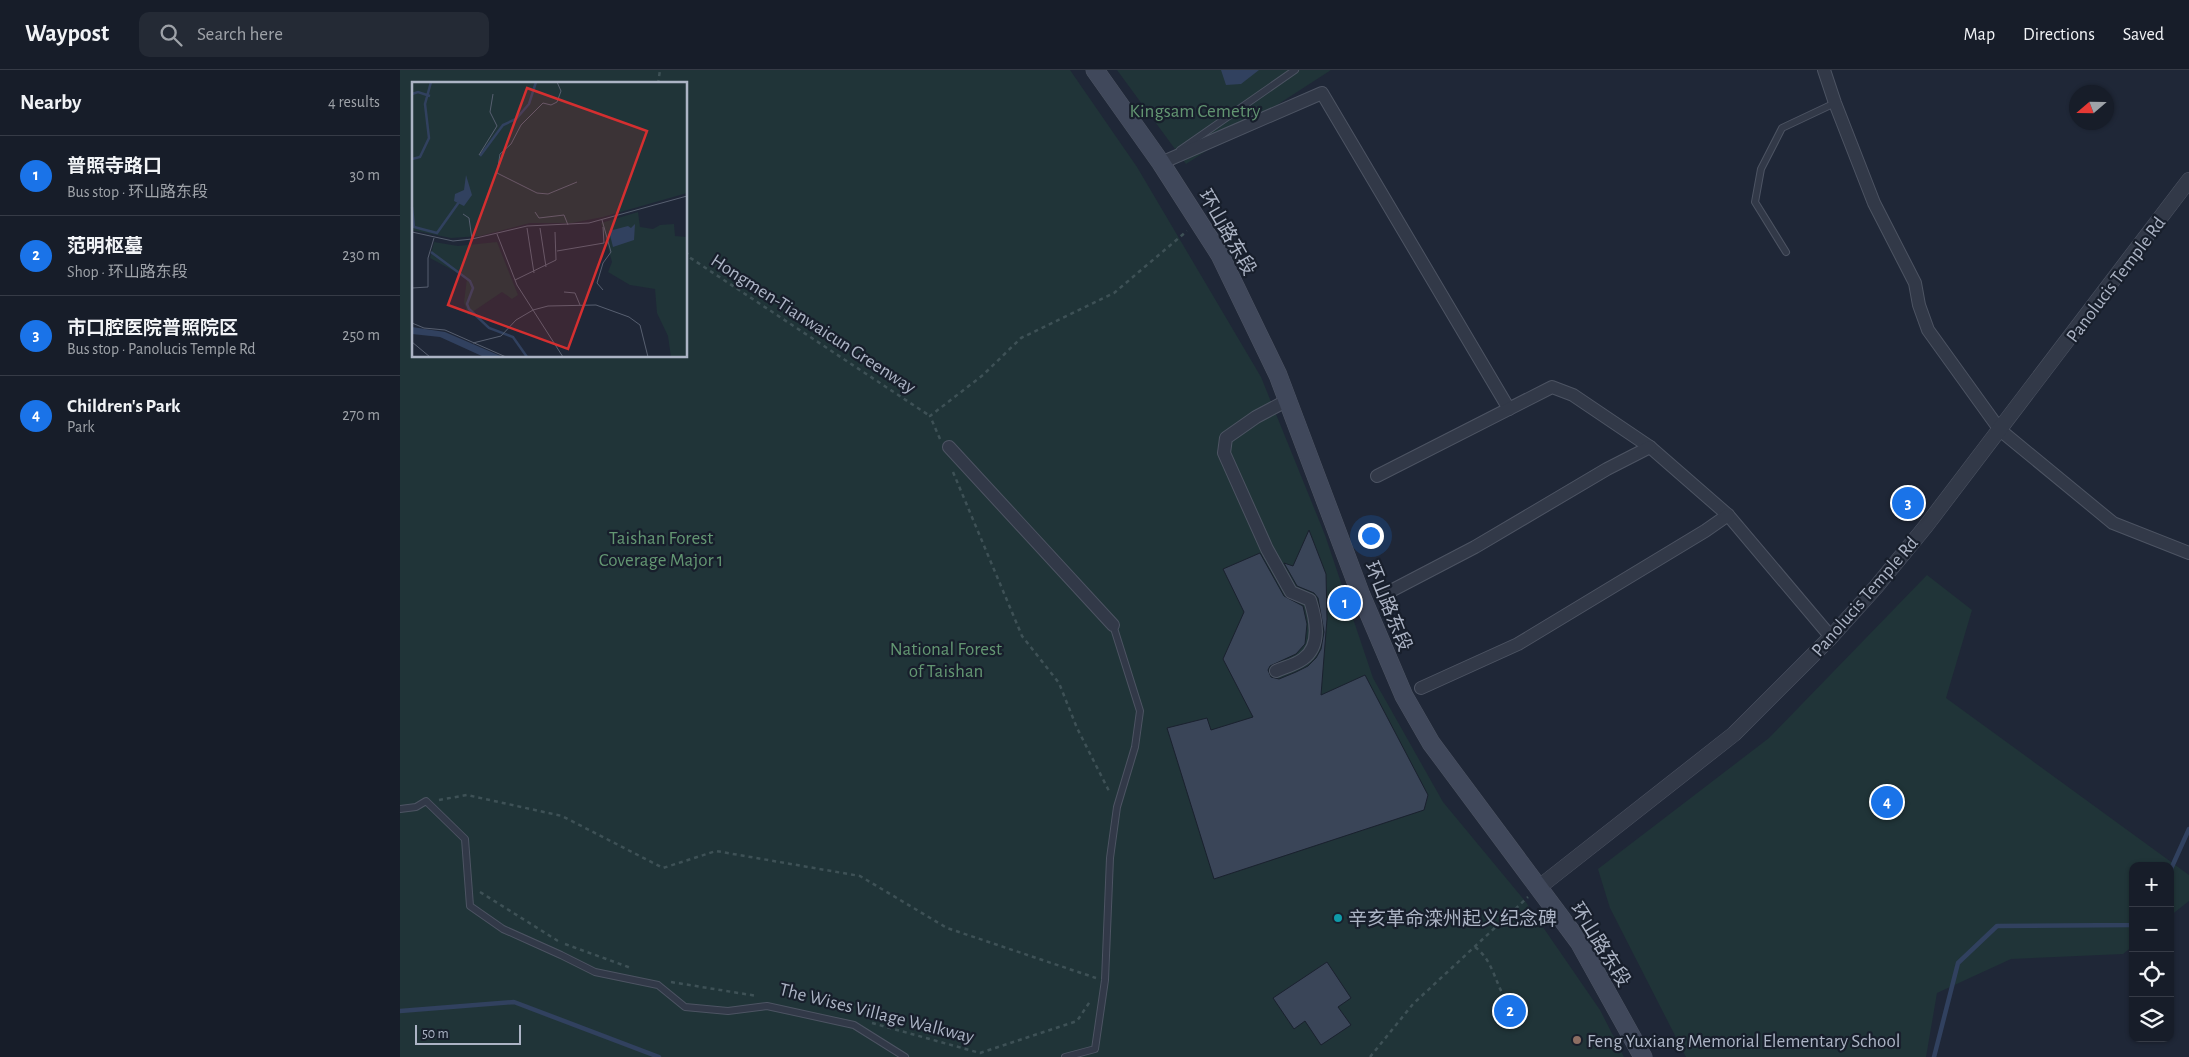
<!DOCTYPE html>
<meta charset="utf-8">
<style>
body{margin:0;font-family:"Alegreya Sans","Noto Sans SC",sans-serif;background:#242a35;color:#f1f3f6}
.controls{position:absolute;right:15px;bottom:15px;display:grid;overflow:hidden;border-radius:10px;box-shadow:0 1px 4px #0004}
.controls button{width:45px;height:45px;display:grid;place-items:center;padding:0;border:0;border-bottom:1px solid #363b46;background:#171d29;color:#f1f3f6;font:25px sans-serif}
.compass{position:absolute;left:1669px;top:15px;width:45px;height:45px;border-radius:50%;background:#171d29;box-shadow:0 1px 4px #0004;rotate:250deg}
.scale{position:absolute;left:15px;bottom:12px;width:106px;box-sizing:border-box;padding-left:5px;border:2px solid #acb4c5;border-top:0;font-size:14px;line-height:18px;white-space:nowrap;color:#acb4c5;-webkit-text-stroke:4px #181f2c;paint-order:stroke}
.you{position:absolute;left:970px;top:465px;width:18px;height:18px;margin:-12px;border:4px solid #fff;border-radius:50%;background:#1a73e8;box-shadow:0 0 0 8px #1a73e833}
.badge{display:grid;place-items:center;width:32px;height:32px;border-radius:50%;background:#1a73e8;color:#fff;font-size:16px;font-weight:700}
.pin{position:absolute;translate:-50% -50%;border:2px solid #fff;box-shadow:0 1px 5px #0006}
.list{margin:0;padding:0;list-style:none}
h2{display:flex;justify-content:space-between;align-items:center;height:65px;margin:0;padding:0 20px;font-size:21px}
h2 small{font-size:16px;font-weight:400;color:#9ea2a8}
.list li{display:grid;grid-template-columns:32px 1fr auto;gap:15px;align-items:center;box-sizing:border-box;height:80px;padding:0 20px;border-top:1px solid #363b46}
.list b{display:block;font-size:19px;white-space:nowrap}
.list p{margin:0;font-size:16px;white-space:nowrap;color:#9ea2a8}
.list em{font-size:16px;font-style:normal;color:#9ea2a8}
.icon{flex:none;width:28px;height:28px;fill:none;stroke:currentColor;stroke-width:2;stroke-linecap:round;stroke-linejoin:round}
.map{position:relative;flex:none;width:1789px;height:987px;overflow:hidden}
header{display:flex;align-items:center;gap:30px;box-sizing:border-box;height:70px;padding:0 25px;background:#171d29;border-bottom:1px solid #363b46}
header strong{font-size:24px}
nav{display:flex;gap:28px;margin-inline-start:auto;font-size:18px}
.search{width:350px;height:45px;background:#242a35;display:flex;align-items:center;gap:12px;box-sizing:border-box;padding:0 18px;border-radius:10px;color:#9ea2a8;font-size:19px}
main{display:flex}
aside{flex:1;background:#171d29}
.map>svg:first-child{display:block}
</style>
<header>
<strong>Waypost</strong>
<div class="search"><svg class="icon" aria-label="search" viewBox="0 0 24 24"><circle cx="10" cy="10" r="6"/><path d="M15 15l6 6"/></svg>Search here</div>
<nav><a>Map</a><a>Directions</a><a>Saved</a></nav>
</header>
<main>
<aside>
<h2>Nearby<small>4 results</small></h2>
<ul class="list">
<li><span class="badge">1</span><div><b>普照寺路口</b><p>Bus stop · 环山路东段</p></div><em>30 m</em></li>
<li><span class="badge">2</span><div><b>范明枢墓</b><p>Shop · 环山路东段</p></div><em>230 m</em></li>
<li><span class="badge">3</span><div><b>市口腔医院普照院区</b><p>Bus stop · Panolucis Temple Rd</p></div><em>250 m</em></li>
<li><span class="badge">4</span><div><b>Children's Park</b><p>Park</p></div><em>270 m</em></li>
</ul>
</aside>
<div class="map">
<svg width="1789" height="987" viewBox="0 0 1789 987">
<rect width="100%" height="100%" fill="#1f2737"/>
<!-- green -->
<g fill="#203438" fill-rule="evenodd">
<path d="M0 0H670L737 97 861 307 925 465 973 608 1043 732 1125 831 1200 940 1224 987H0ZM14 14H286V286H14Z"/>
<polygon points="717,0 931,0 786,94"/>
<polygon points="1527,505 1572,540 1546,628 1789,805 1789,831 1770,846 1770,796 1733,796 1733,876 1723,884 1611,889 1537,923 1526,987 1286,987 1210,838 1198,799 1369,668"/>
</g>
<!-- water -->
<polygon fill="#31415f" points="821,0 859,0 841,14 826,15"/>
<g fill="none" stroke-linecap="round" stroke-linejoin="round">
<!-- stream -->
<g stroke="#31415f" stroke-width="4.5">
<polyline points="1770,801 1789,759"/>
<polyline points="0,941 114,932 259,987"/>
<polyline points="1534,987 1558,893 1597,856 1731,855 1733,853"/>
</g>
</g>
<!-- building -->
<g fill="#3a4558" stroke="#1a212e">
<polygon points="909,460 926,504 927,549 921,625 965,605 1028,725 1024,740 814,809 767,658 807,648 811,660 853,647 823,589 844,542 823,499 860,483 884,526 903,536 907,554 905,574 896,584 870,596 868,600 871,607 879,609 896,602 908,596 916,588 921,579 924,562 918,528 914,523 897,516 884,493 893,496"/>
<polygon points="927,892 951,928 938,937 951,955 921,975 905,951 894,959 873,928"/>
<polygon points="1111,931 1120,942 1109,950 1100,939"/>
</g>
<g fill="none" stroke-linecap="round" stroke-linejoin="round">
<defs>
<g id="service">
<polyline points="780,80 895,0"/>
<polyline points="1386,182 1355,132 1361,99 1382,58 1435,33"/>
<polyline points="0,739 16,737 26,731 65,769 70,836 103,859 161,885 195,902 258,915 285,937 328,941 367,936 454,955 505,987"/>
<polyline points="665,987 695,979 705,910 710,788 717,737 735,677 740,641 713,555"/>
</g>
<g id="minor">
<polyline points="1424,0 1435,33 1474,133 1515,213 1519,235 1528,260 1600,360 1713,453 1789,483"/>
<polyline points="761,93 922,23 1109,339"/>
<polyline points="549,377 713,555"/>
<polyline points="977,406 1152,317 1173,325 1250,377 1328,445 1431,567"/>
<polyline points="985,524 1075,477 1207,399 1250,377"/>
<path d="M876 601C885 597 895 595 903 589 922 576 916 549 910 530L891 522 867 479 824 383 826 368 856 347 888 330"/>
<polyline points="1021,618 1118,574 1305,461 1328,445"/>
</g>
<polyline id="tertiary" points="1138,818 1334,664 1431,567 1476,517 1526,456 1789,110"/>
<polyline id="secondary" points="695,0 761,93 820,185 878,305 961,525 1004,626 1031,673 1179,872 1243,987"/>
</defs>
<!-- service casing -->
<use href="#service" stroke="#4d5463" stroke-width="8"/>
<!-- minor casing -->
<use href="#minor" stroke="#4d5463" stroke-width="14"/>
<!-- tertiary casing -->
<use href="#tertiary" stroke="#4d5463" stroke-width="16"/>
<!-- secondary casing -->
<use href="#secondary" stroke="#4d5463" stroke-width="19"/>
<!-- path -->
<g stroke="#3e5156" stroke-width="2.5" stroke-dasharray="4 4" stroke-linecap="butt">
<polyline points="258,14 260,0"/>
<polyline points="286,181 289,187 530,346"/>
<polyline points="540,369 530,346 583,305 621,268 714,223 787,161"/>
<polyline points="553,402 622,566 659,613 677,658 710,723"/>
<polyline points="39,730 67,725 162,746 263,798 316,781 460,806 547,858 696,908"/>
<polyline points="80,822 158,871"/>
<polyline points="165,874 231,898"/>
<path d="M1075 877C1094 891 1095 915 1108 933"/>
<polyline points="271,912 357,926"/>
<polyline points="472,953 580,983 677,951 691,930"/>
<polyline points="970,987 1013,934 1128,827"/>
</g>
<!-- service -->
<use href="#service" stroke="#323948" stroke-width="6"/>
<!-- minor -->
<use href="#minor" stroke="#323948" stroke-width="12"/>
<!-- tertiary -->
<use href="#tertiary" stroke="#323948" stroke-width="15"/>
<!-- secondary -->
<use href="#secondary" stroke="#40485b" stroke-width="18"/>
</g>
<!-- markers -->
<circle fill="#0f9aa8" stroke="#181f2c" stroke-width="2" cx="938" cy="848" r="5"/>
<circle fill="#8d6e63" stroke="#181f2c" stroke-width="2" cx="1177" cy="970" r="5"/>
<g text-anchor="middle" stroke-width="4.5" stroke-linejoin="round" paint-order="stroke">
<!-- park labels -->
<g font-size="19" fill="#639672" stroke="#181f2c">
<text x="795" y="47">Kingsam Cemetry</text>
<text x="261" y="474">Taishan Forest<tspan x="261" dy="22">Coverage Major 1</tspan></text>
<text x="546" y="585">National Forest<tspan x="546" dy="22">of Taishan</tspan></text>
</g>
<!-- street labels -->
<g font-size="19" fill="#acb4c5" stroke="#181f2c">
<text transform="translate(828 162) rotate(60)" y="7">环山路东段</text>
<text transform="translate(1715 209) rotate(-53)" y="7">Panolucis Temple Rd</text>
<text transform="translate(414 253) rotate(33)" y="7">Hongmen-Tianwaicun Greenway</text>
<text transform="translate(1464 526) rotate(-49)" y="7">Panolucis Temple Rd</text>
<text transform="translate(989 536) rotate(68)" y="7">环山路东段</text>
<text transform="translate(1201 874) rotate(58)" y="7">环山路东段</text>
<text transform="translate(477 942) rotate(14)" y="7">The Wises Village Walkway</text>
</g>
<!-- poi labels -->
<g font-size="19" fill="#acb4c5" stroke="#181f2c" text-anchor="start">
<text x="948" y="855">辛亥革命滦州起义纪念碑</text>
<text x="1187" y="977">Feng Yuxiang Memorial Elementary School</text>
</g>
</g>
<!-- overview -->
<g transform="translate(12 12)">
<rect width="275" height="275" fill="#1f2737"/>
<path d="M0 0H275V111L191 135 160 141H118L68 154 39 156 0 148ZM226 130 228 145 241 147 248 143 262 142 263 154 275 155V275H259L256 254 245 231 243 207 218 203 196 190 200 180 189 141ZM22 160 46 164 85 160 106 213 100 217 90 210 56 233 52 220 55 196 18 176Z" fill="#203438"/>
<path d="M54 93 60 113 52 124 42 119 43 112 52 108ZM223 142 222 158 201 165 197 149 216 144 219 146ZM0 245 33 250 91 275H72L28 255 0 252Z" fill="#31415f"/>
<path fill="none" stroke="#31415f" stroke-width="2.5" d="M0 12 6 10 18 14M68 74 91 43 104 37 117 22 124 0M0 77 8 75 17 56 13 22 19 0M0 125 2 145 25 151 47 120M19 170 58 199 61 206 55 222 57 227 77 246 101 255 115 275"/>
<path fill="none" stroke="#575f70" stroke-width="1" d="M145 0 149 9 145 20 139 23 131 21 109 43 99 62 88 72 85 91 125 111 136 112 165 100M67 73 85 44 78 30 81 12M275 118V148M123 130 127 136 152 133 156 143M51 132 57 136 60 157M190 138 199 170 191 181 185 201 191 208M115 146 122 191M128 146 134 185M0 150 41 159 60 157 115 144 177 141 275 114M85 152 105 203 151 275M145 169 192 161 191 145M103 198 144 178 143 150M0 206 16 205V176L22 156M152 210 163 211 168 223M0 241 12 246 33 248 94 275M0 260 18 275M61 261 89 254 104 238 121 228 136 224 184 223 217 235 228 243 236 275"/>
<path fill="#d42f30" fill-opacity="0.15" stroke="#d42f30" stroke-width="2.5" d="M115 6 235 49 156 267 36 223Z"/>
<rect width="275" height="275" fill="none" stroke="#acb4c5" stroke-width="2.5"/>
</g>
</svg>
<div class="controls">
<button>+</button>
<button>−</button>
<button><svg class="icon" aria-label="locate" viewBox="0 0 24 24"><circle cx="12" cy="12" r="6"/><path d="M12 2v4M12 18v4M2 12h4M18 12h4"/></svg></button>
<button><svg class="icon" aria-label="layers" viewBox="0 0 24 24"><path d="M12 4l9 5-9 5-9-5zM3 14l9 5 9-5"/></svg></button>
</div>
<svg class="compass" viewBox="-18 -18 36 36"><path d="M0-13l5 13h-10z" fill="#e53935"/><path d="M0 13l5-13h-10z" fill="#9ea2a8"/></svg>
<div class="scale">50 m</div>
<div class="you"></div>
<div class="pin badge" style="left:945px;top:533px">1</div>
<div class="pin badge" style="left:1110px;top:941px">2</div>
<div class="pin badge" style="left:1508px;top:433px">3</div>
<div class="pin badge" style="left:1487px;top:732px">4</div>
</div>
</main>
